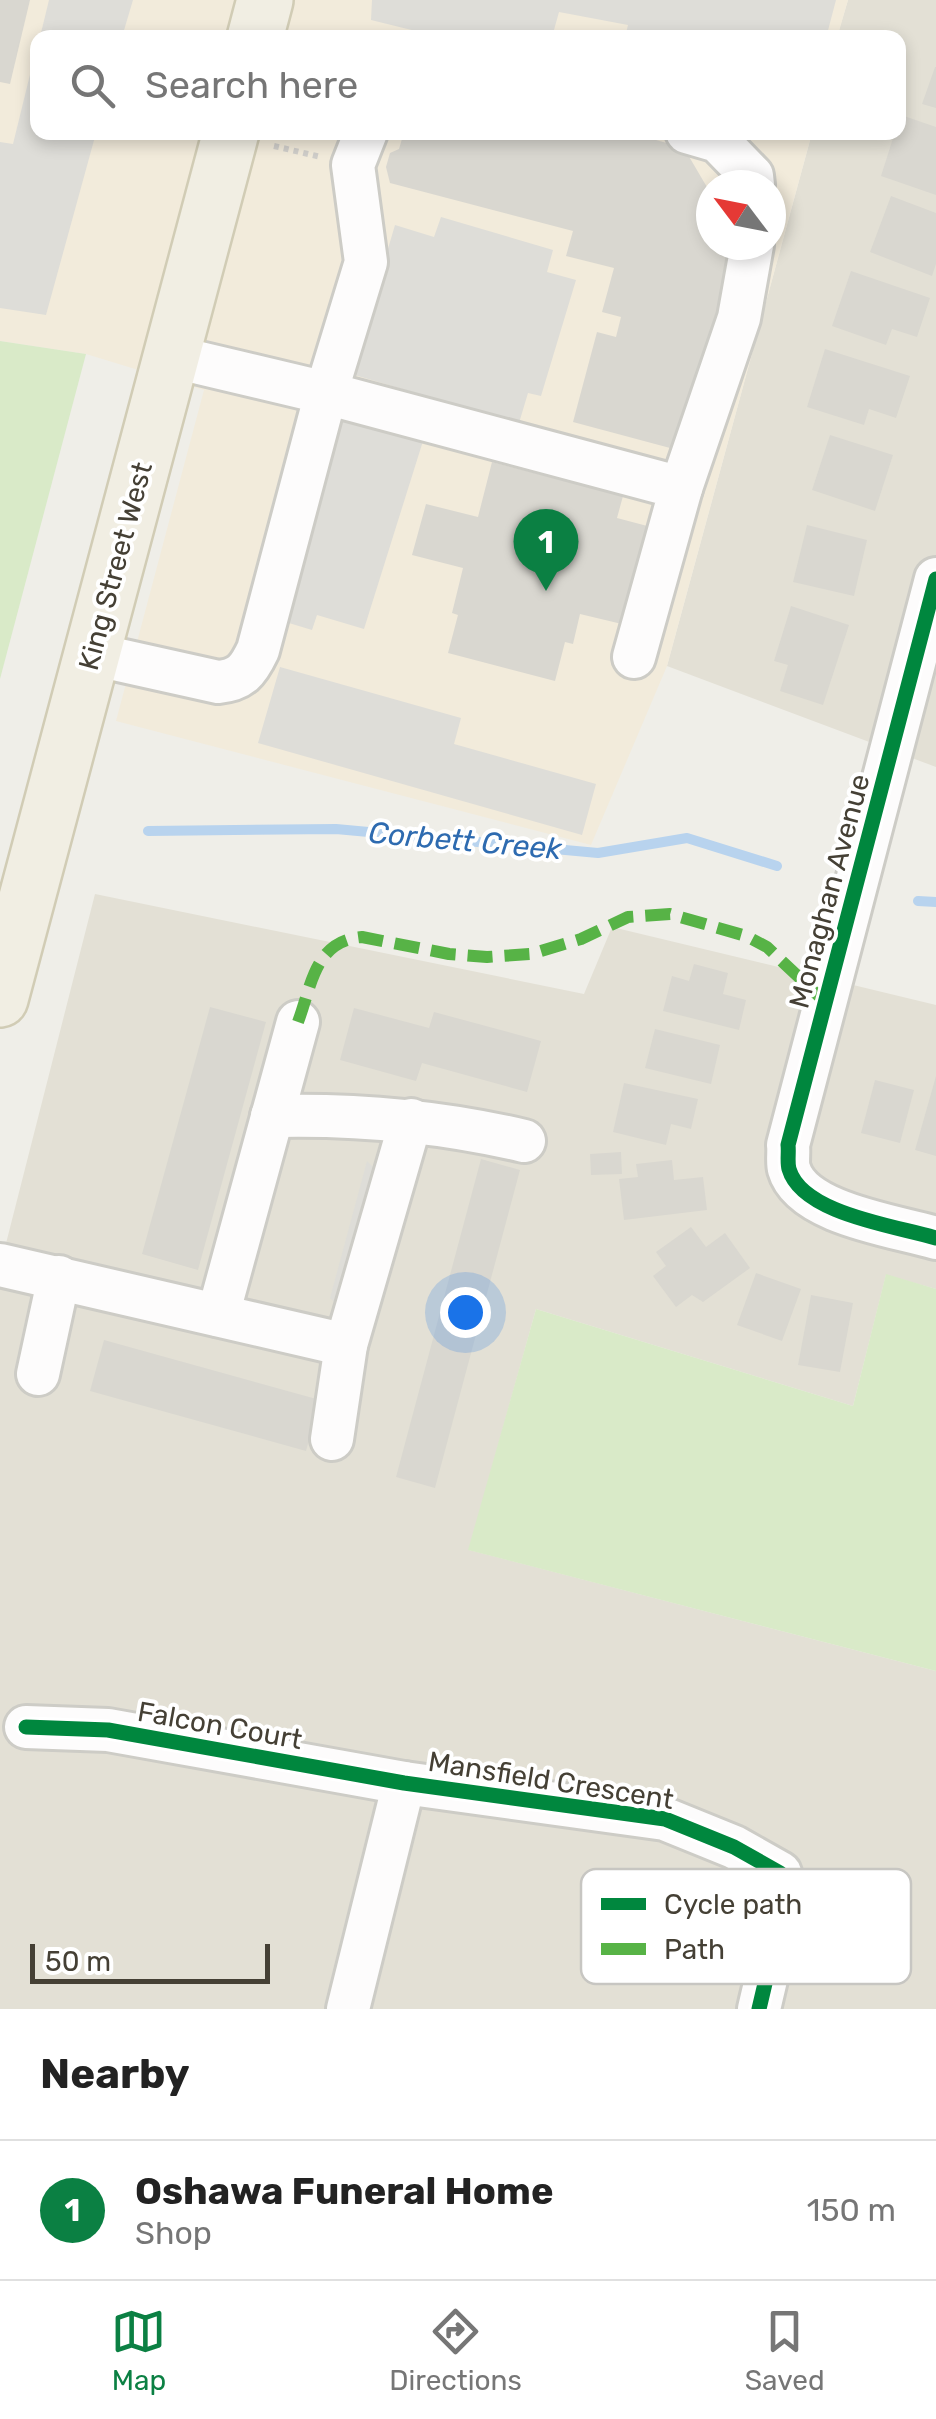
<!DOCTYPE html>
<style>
body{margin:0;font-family:Rubik,sans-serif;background:#f2f2f2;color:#222}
.compass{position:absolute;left:696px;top:170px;width:90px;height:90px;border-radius:50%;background:#fff;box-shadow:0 5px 15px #0003;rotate:302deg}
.scale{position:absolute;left:30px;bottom:25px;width:240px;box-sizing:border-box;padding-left:10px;border:5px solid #454035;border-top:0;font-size:28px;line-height:35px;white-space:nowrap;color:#454035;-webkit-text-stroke:8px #fff;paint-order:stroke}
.you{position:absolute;left:465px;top:1312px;width:35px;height:35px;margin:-25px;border:8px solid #fff;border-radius:50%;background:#1a73e8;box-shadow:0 0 0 15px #1a73e833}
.badge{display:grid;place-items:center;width:65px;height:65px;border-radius:50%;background:#0b8043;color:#fff;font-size:32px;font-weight:700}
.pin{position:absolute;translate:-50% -82px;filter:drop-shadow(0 2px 5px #0008)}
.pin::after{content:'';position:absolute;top:52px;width:35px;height:30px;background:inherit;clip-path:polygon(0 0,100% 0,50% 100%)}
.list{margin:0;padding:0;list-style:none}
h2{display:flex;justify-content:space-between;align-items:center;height:130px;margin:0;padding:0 40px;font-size:42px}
h2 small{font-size:32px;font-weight:400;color:#767676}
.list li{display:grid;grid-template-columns:65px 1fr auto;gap:30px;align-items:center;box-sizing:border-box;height:140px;padding:0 40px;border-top:2px solid #e0e0e0}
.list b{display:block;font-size:38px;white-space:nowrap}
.list p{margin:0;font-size:32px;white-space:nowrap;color:#767676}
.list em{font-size:32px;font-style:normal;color:#767676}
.icon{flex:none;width:55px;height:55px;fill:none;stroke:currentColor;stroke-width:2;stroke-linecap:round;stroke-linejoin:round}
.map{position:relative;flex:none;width:936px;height:2009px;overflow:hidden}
.search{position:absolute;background:#fff;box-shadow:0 5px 15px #0003;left:30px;right:30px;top:30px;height:110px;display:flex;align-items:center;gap:25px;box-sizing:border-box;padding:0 35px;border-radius:20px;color:#767676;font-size:38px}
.sheet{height:270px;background:#fff}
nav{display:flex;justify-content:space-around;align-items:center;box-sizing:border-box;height:140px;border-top:2px solid #e0e0e0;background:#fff;font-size:28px;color:#767676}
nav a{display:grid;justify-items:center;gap:5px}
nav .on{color:#0b8043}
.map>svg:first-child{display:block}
</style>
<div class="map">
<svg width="936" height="2009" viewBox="0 0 936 2009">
<rect width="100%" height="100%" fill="#efeee8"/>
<!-- residential -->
<g fill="#e3e0d5">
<polygon points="848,0 936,0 936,767 667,666 812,133 898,132 898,38 837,37"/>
<polygon points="95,894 584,994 612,927 936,1005 936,1289 886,1275 853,1406 536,1309 469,1550 936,1671 936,2009 0,2009 0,1267"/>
</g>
<!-- commercial -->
<path fill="#f2ebdb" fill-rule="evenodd" d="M0 0H848L837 38H38V132L812 133 667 666 591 845 116 721 204 390 86 354 0 341ZM711 185H771V245H711Z"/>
<!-- green -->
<g fill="#d9eac8">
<polygon points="0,341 86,354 0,679"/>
<polygon points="886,1274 936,1289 936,1671 468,1550 536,1309 853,1406"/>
</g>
<!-- parking -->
<g fill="#deddd8">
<polygon points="49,0 133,0 122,37 40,37"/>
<polygon points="372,0 836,0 826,38 625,37 628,25 559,12 552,37 440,37 371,20"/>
<polygon points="37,46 38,132 96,133 46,315 0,308 0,142 13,144"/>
<polygon points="441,217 553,250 547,272 576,280 541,396 528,393 519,423 351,374 395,225 434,237"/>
<polygon points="343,417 423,441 364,629 317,615 312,630 279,620"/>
<polygon points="280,667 461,718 454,744 596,784 582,835 258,743"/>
<polygon points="367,1161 380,1174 344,1311 330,1298"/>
</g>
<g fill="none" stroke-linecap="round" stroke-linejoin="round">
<!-- stream -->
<g stroke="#b8d3ee" stroke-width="10">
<polyline points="148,831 336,829 598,853 687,838 777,866"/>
<polyline points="918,901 936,902"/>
</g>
</g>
<!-- building -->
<g fill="#d9d7d0">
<polygon points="0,0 30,0 10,84 0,82"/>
<polygon points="935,67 936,67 936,108 922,104"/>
<polygon points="901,115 936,127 936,195 881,176 895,132 898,132"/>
<polygon points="404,132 628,132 684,148 711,194 711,245 740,245 685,452 573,422 597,332 616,337 621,317 602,312 614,268 566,256 573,231 390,183 386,167 390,153 399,149"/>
<polygon points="891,196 936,213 936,264 932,276 870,252"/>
<polygon points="851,271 930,298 917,337 892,329 886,345 832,326"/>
<polygon points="825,349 910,376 896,418 869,409 864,425 807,407"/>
<polygon points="830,435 893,455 875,511 812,490"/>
<polygon points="492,462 623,496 617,518 651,527 626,625 580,614 573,644 565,642 555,681 448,653 458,615 452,613 463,568 412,555 426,504 478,517"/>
<polygon points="807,525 867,540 854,596 793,582"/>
<polygon points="791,606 849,625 823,705 780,691 788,665 774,661"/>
<polygon points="694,964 728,973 723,994 746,1000 739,1030 663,1011 672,976 689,981"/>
<polygon points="210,1007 266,1022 198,1270 142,1254"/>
<polygon points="354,1008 429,1028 434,1012 541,1041 527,1092 422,1063 416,1081 340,1060"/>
<polygon points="655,1029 720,1045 711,1084 645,1068"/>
<polygon points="936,1076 936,1156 915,1150"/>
<polygon points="875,1080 914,1090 900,1143 861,1133"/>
<polygon points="624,1083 698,1099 691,1129 671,1124 666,1145 613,1132"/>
<polygon points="621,1152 622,1174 591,1175 590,1154"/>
<polygon points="481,1159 520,1170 435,1488 396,1477"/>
<polygon points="672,1160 674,1180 703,1177 707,1210 624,1220 619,1179 638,1177 636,1164"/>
<polygon points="691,1227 706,1247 725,1233 750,1268 703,1302 692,1295 676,1307 653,1276 666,1266 656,1252"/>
<polygon points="756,1273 801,1289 782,1341 737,1325"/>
<polygon points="811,1295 853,1303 840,1372 798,1365"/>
<polygon points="104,1340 320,1400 306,1451 90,1391"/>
</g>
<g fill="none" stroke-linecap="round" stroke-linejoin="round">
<defs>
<g id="minor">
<polyline points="687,132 718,141 752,176 753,185"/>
<polyline points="170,356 326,393 681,488 634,657"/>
<polyline points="681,488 739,318 752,245"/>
<path d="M936 579 788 1145C789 1152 787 1162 789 1169 802 1214 896 1226 936 1238"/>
<path d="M92 654 218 682C241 680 248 671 258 650L326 393 366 262 353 165 366 132"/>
<path d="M272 1116C358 1114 440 1121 524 1141"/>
<polyline points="0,1265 346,1345"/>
<polyline points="218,1315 298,1022"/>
<polyline points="38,1374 59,1277"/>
<polyline points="332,1439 346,1345 411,1120"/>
<polyline points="26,1727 108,1730 404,1783 665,1819 734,1847 780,1873 775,1941 759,2009"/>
<polyline points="348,2009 404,1783"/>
</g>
<g id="major">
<polyline points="255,38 265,0"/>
<polyline points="0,999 231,132"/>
</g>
</defs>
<!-- minor casing -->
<use href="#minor" stroke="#cdccc6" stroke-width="48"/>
<!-- major casing -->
<use href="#major" stroke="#d1ccb5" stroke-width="60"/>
<!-- path -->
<polyline stroke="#d0ceca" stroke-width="6" stroke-dasharray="5 5" stroke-linecap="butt" points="274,146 321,157"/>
<!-- minor -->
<use href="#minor" stroke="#fdfcfc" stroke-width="42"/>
<!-- major -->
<use href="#major" stroke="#f1eee3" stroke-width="55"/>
<!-- quiet -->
<path stroke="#57b346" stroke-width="12" stroke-dasharray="25 12" stroke-linecap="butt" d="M298 1022C312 984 315 941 362 937L449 954 487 957 531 954 581 939 628 917 670 914 746 936 767 947 825 1002"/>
<defs>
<g id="cycleway">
<path d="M936 579 788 1145C789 1152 787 1162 789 1169 802 1214 896 1226 936 1238"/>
<polyline points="26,1727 108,1730 404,1783 665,1819 734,1847 780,1873 775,1941 759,2009"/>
</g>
</defs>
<!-- cycleway casing -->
<use href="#cycleway" stroke="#fff" stroke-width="21"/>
<!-- cycleway -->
<use href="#cycleway" stroke="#00873e" stroke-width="15"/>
</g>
<g text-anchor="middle" stroke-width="8" stroke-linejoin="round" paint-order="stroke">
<!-- street labels -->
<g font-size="28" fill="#454035" stroke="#fff">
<text transform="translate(115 566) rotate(-75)" y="10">King Street West</text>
<text transform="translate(829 891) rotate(-75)" y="10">Monaghan Avenue</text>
<text transform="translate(220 1725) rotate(10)" y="10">Falcon Court</text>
<text transform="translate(551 1780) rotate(9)" y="10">Mansfield Crescent</text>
</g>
<!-- water labels -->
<g font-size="30" font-style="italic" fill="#2e6bb0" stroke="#fff">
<text transform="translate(465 841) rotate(5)" y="10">Corbett Creek</text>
</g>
</g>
<!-- legend -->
<rect x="581" y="1869" width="330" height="115" rx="15" fill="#fff" stroke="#c7c6c2" stroke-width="2.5"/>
<rect x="601" y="1898" width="45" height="12" fill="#00873e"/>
<rect x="601" y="1943" width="45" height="12" fill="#57b346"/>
<g font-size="28" fill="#454035">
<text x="664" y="1914">Cycle path</text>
<text x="664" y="1959">Path</text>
</g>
</svg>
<svg class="compass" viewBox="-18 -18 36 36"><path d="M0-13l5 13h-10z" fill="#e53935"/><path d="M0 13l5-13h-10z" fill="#767676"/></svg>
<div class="scale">50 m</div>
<div class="you"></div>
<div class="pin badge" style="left:546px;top:591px">1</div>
<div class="search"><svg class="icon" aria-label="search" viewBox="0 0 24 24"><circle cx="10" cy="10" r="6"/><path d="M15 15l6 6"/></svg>Search here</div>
</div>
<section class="sheet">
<h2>Nearby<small></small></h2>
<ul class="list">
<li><span class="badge">1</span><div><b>Oshawa Funeral Home</b><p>Shop</p></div><em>150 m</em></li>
</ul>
</section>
<nav>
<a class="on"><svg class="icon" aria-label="map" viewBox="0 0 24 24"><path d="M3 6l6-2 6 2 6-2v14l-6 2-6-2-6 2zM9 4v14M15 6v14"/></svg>Map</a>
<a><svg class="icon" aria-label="directions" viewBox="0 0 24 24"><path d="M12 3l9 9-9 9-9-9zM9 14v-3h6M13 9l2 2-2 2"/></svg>Directions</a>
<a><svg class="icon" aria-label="saved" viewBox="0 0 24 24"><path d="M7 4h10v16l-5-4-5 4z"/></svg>Saved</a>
</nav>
